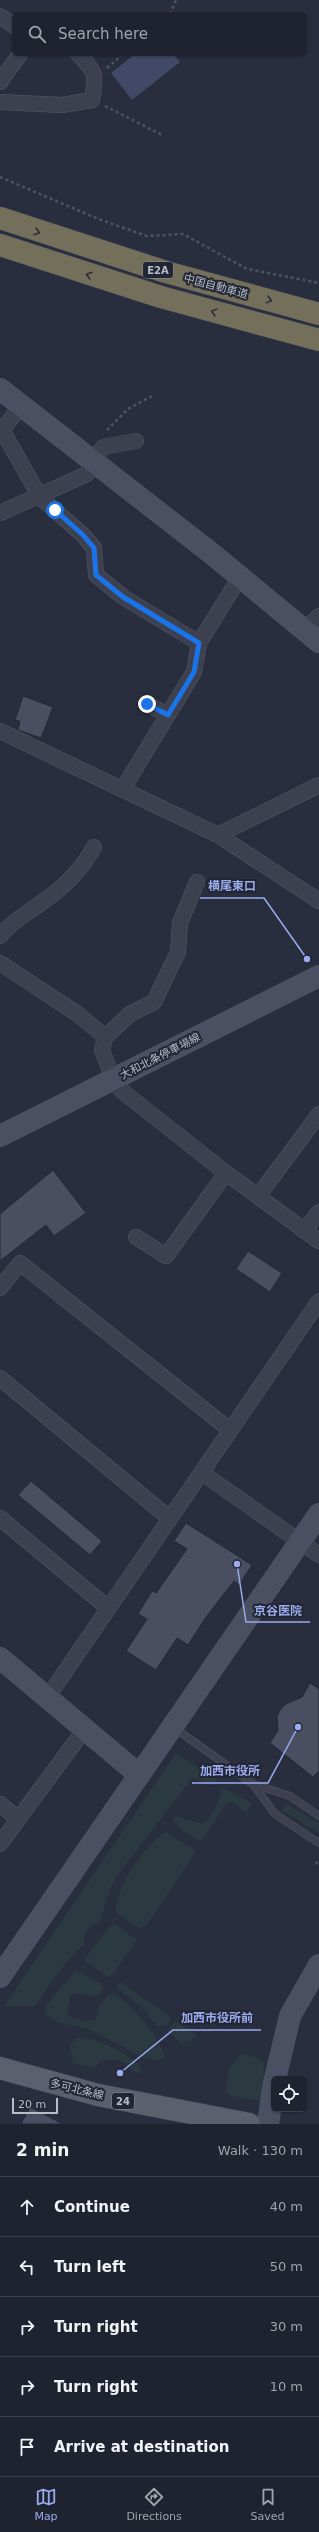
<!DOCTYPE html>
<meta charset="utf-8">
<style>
body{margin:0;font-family:"DejaVu Sans","Noto Sans JP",sans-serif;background:#272a37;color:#f1f3f6}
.controls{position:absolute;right:12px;bottom:12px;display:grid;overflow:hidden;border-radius:6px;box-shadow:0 1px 3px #0004}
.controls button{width:36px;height:36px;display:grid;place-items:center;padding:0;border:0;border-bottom:1px solid #3c3f4b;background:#1f222f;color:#f1f3f6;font:20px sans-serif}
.scale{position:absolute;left:12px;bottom:10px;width:46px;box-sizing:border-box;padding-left:4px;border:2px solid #babdc9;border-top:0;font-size:11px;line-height:14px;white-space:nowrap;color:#babdc9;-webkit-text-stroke:3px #222634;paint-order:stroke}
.stop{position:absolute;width:12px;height:12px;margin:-9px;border:3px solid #1a73e8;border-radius:50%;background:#fff}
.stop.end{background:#1a73e8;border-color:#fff;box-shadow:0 1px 4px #0008}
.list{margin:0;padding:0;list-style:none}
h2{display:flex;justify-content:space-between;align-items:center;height:52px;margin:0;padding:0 16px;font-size:17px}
h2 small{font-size:13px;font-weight:400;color:#a1a4aa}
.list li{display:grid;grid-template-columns:26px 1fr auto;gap:12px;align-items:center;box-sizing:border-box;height:60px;padding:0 16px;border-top:1px solid #3c3f4b}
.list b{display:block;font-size:15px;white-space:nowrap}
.list em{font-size:13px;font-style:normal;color:#a1a4aa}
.icon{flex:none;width:22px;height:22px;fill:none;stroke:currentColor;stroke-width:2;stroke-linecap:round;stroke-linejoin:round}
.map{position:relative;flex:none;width:319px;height:2124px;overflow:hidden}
.search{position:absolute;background:#1f222f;box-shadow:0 1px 3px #0004;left:12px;right:12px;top:12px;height:44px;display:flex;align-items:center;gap:10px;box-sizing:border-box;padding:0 14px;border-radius:6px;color:#a1a4aa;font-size:15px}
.sheet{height:352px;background:#1f222f}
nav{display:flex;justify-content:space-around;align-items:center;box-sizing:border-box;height:56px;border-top:1px solid #3c3f4b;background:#1f222f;font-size:11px;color:#a1a4aa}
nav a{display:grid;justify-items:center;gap:2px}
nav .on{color:#9aabee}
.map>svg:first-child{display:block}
</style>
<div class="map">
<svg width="319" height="2124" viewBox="0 0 319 2124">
<rect width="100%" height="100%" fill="#292e3f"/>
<!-- green -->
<g fill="#2b3a40">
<path d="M176 1753 216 1779 215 1785 207 1784 193 1777 122 1869 111 1886 100 1922C89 1926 83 1931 84 1944L62 1967 35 2006H4Z"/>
<path d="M222 1788 247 1800 251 1805 246 1813 234 1803H227L202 1840C192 1839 179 1827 172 1819L176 1816 202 1824C216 1814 218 1803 222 1788Z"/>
<polygon points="287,1804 319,1823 319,1833 283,1811 284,1806"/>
<path d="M166 1832 193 1848 195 1853 148 1923 142 1928 135 1926 116 1912C113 1890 147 1842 166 1832Z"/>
<path d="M114 1923 137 1940 110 1978 85 1961C87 1955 109 1926 114 1923Z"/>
<path d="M76 1970 103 1985V1988L98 1996C89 1996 78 1992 70 1995L67 2016 83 2021H95L99 2007 108 1995 116 1994C136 2010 154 2031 164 2054L163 2058C151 2067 124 2046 112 2041 104 2037 95 2032 87 2029 73 2024 57 2026 46 2014V2006Z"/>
<polygon points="122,1983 168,2015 171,2018 168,2025 157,2026 143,2008 117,1988 118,1984"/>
<polygon points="175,2021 196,2034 196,2038 181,2043 167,2030"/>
<path d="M77 2038C96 2037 128 2053 140 2066L141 2072 137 2073C124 2063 116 2055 99 2062L97 2067H93L73 2063 70 2045Z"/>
<polygon points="240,2054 253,2056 264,2062 263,2101 231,2096 225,2091 230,2068"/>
</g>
<!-- water -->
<polygon fill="#414966" points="135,54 173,54 180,62 132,100 111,73"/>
<!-- building -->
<g fill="#494e60" stroke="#242836">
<polygon points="23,696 53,707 41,738 18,730 20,721 15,720"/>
<polygon points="53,1170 86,1213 54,1236 46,1225 0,1261 0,1214"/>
<polygon points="248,1251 282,1273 270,1292 236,1269"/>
<polygon points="31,1481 102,1541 90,1555 18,1495"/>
<polygon points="186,1523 252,1565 239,1585 234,1581 206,1617 188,1645 177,1638 156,1670 126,1651 147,1619 138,1614 152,1591 156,1593 187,1549 174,1541"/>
<polygon points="310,1683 319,1689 319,1771 313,1777 270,1743 278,1730 277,1717 280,1710 286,1704 302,1697"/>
<polygon points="30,2107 63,2124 21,2124"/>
</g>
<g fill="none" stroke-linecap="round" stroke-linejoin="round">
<defs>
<g id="lane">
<polyline points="173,1727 253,1784 275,1814 319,1843"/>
<polyline points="253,1784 290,1796 319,1816"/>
</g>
<g id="street">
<polyline points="0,16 14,26"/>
<polyline points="0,82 20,54"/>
<path d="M0 102 62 105 92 100C96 74 97 73 78 54"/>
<polyline points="22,405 2,430 40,497 83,535 94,548 96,575 123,597 199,643"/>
<polyline points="0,513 87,474 103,447 136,441"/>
<polyline points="305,630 319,616"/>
<polyline points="147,704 168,715"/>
<polyline points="0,731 218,835 319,901"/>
<polyline points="127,782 194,672 199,643 240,577"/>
<polyline points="218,835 319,785"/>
<polyline points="197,882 180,923 178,952 154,1002 130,1014 105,1037 102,1050 113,1079 122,1091 226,1173 319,1241"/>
<path d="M0 936C11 922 26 914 41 903 62 889 82 869 94 847"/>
<polyline points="0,963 79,1015 105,1037"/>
<polyline points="259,1195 319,1114"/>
<polyline points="304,1231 319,1212"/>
<polyline points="136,1237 166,1256 226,1173"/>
<polyline points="0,1288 20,1263 230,1430"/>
<polyline points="0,1378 169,1518"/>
<polyline points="202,1473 319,1555"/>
<polyline points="0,1518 108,1608"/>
<polyline points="47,1698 319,1301"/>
<polyline points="0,1804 18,1819"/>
<polyline points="0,1844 84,1730"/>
</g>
<g id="secondary">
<polyline points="0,389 211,553 319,642"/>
<polyline points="0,1136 319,976"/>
<polyline points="0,1658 138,1774"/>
<polyline points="0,1977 319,1514"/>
<polyline points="275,2079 290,2016 319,1965"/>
<polyline points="268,2124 274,2083"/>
</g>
<polyline id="primary" points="0,2068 98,2095 249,2124"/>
<g id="highway">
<polyline points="0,218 166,272 319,314"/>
<polyline points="0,245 161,297 319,340"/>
</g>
</defs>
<!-- lane casing -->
<use href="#lane" stroke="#555966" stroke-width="8"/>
<!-- street casing -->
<use href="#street" stroke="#555966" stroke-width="16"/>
<!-- secondary casing -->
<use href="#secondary" stroke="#555966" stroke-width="22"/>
<!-- primary casing -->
<use href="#primary" stroke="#474a58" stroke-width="23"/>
<!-- highway casing -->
<use href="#highway" stroke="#454956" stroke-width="23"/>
<!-- path -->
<g stroke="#49575d" stroke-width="2.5" stroke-dasharray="3 3" stroke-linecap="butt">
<polyline points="170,14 176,0"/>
<polyline points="107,68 123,54"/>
<polyline points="105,106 162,135"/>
<polyline points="0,177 101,220 147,236 183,234 247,269 319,283"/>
<polyline points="107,430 128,409 154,395"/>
<polyline points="316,1864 319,1859"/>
</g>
<!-- lane -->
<use href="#lane" stroke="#3d414f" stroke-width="7"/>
<!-- street -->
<use href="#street" stroke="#3d414f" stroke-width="15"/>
<!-- secondary -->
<use href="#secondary" stroke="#4b4f62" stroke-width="21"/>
<!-- primary -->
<use href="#primary" stroke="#5b606f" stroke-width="22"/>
<!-- highway -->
<use href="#highway" stroke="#746f5b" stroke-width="22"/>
</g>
<!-- one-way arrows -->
<defs><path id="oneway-chevron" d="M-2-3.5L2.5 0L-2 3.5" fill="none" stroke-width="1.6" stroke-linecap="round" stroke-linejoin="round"/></defs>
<g stroke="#2a2d38">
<use href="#oneway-chevron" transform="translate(37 232) rotate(18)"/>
<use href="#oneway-chevron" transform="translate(89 275) rotate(-162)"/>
<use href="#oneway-chevron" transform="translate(269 300) rotate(15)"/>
<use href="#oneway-chevron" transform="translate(214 312) rotate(-165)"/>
</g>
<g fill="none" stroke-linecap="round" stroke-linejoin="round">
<!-- route -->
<polyline stroke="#1a73e8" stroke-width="5" points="55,510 83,535 94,548 96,575 123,597 199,643 194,672 168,715 147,704"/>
</g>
<g text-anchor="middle" stroke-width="4" stroke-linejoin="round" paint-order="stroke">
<!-- shield labels -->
<g fill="#222634" stroke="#8c909c" stroke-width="1">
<rect x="143" y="262" width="30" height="16" rx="3"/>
<rect x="112" y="2093" width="22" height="16" rx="3"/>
</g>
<g font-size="10" font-weight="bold" fill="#babdc9">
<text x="158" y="274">E2A</text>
<text x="123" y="2105">24</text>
</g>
<!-- street labels -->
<g font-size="11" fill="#babdc9" stroke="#222634">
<text transform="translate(216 286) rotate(15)" y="4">中国自動車道</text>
<text transform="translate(160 1056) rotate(-27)" y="4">大和北条停車場線</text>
<text transform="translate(77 2089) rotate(14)" y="4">多可北条線</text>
</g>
</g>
<!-- callouts -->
<path fill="none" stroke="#9aabee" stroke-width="1.5" d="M307 959L264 898H200M237 1564L246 1622H310M298 1727L268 1783H192M120 2073L173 2030H261"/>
<g fill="#9aabee" stroke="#222634" stroke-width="1.5">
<circle cx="307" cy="959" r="4"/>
<circle cx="237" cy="1564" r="4"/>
<circle cx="298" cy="1727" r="4"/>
<circle cx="120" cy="2073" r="4"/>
</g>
<g font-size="12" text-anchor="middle" font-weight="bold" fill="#9aabee" stroke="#222634" stroke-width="4" stroke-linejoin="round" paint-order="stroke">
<text x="232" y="890">横尾東口</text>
<text x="278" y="1615">京谷医院</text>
<text x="230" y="1775">加西市役所</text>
<text x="217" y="2022">加西市役所前</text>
</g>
</svg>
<div class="controls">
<button><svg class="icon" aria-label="locate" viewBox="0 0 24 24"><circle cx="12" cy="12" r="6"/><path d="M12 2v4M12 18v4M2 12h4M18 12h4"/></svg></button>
</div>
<div class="scale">20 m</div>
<div class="stop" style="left:55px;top:510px"></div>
<div class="stop end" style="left:147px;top:704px"></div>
<div class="search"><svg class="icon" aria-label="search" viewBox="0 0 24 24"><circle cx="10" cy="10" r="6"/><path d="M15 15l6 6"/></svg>Search here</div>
</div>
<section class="sheet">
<h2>2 min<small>Walk · 130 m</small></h2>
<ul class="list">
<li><svg class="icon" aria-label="ahead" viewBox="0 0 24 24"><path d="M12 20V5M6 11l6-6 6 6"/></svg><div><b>Continue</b></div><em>40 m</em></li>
<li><svg class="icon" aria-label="left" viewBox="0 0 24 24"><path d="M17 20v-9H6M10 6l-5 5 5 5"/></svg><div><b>Turn left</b></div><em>50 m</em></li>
<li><svg class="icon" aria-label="right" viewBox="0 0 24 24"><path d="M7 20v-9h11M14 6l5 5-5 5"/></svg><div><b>Turn right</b></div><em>30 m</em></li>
<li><svg class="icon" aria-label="right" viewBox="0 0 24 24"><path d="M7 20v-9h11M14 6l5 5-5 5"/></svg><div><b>Turn right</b></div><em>10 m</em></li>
<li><svg class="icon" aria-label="arrive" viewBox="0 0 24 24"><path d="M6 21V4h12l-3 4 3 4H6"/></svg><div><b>Arrive at destination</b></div></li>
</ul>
</section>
<nav>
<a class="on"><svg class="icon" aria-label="map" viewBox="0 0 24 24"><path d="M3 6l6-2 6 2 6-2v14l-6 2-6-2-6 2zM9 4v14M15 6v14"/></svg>Map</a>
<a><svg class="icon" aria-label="directions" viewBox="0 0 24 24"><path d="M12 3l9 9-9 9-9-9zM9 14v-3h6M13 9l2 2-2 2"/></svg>Directions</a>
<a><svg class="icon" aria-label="saved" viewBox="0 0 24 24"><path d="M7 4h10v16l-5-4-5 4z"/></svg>Saved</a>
</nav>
